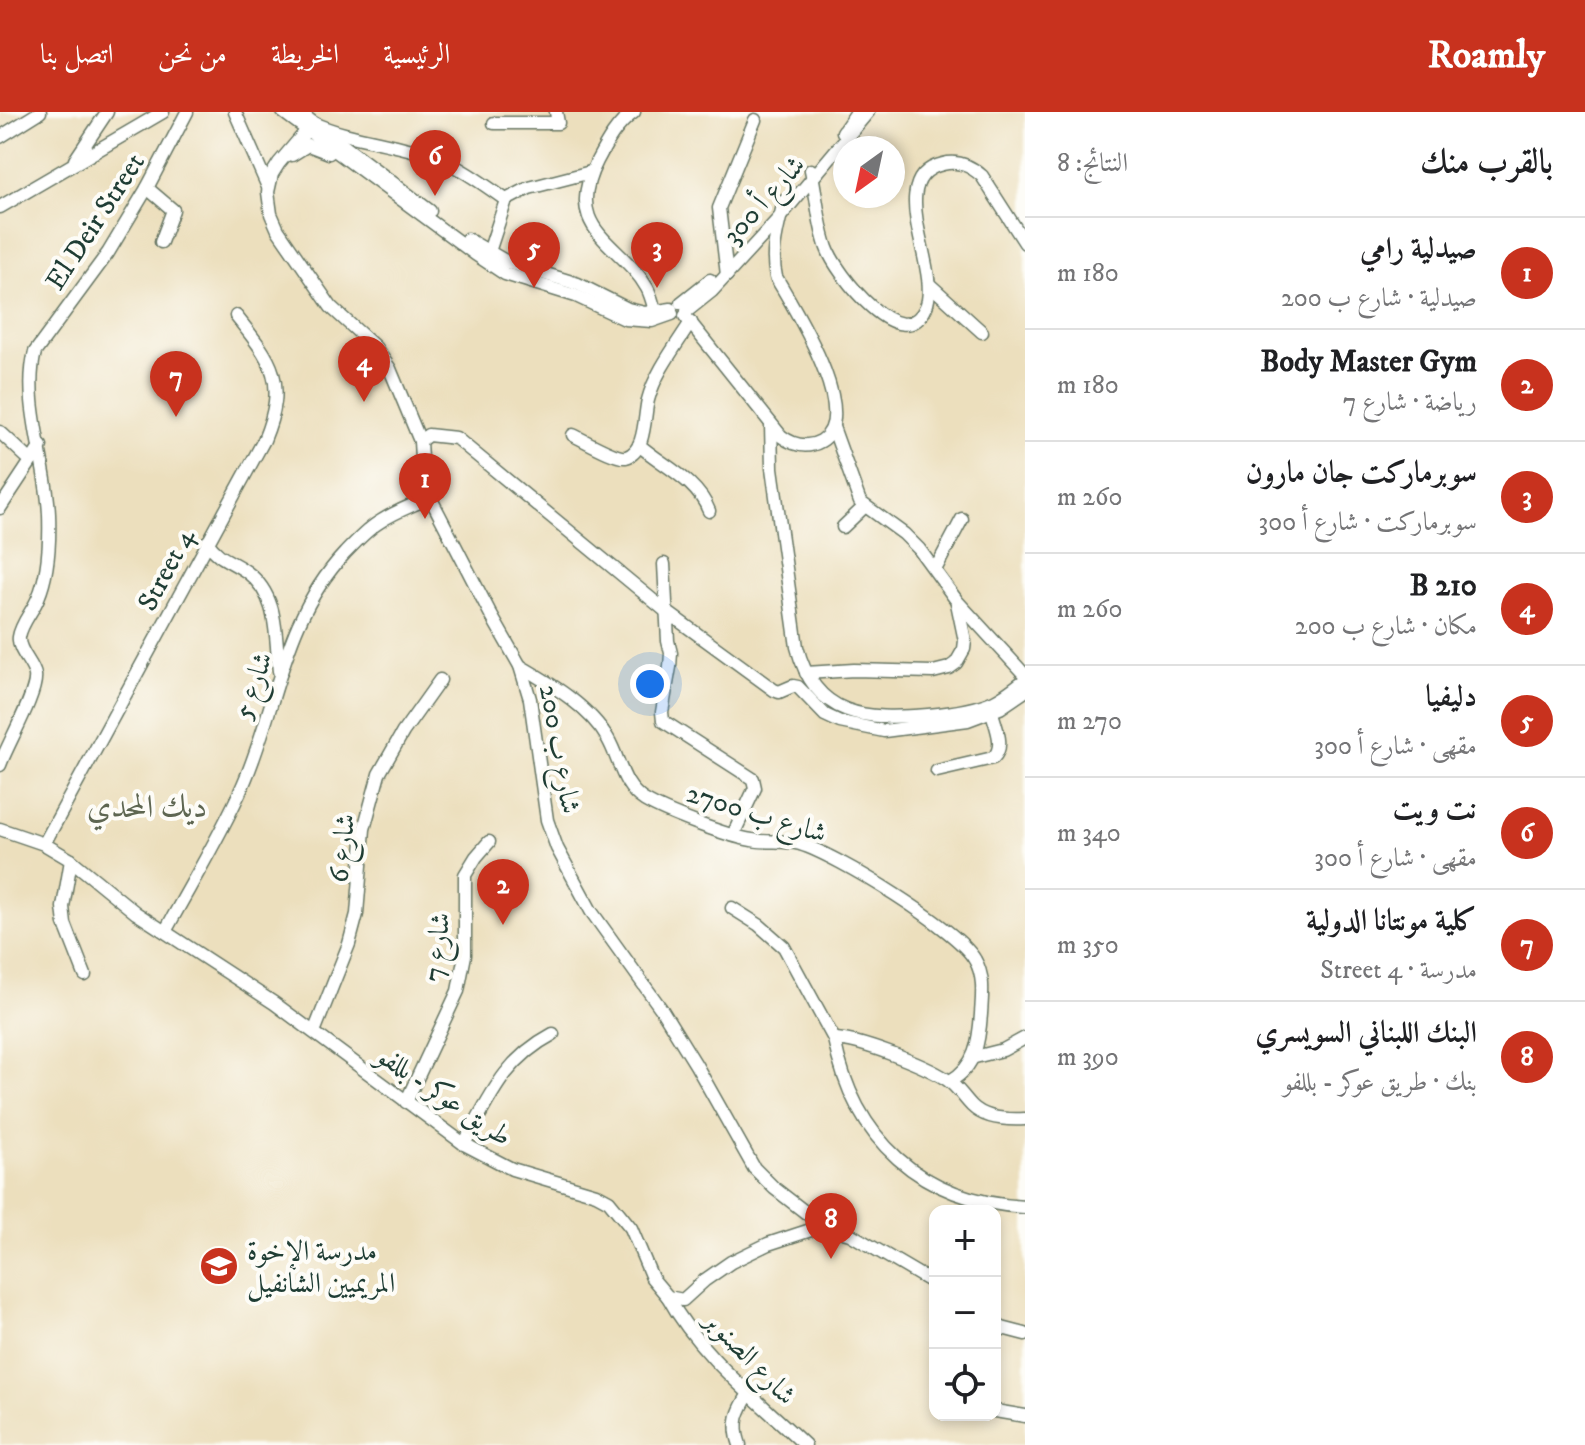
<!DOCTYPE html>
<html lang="ar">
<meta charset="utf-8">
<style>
body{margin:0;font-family:"IM FELL DW Pica",Amiri,serif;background:#f6f6f6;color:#202124;direction:rtl}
.controls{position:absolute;right:24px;bottom:24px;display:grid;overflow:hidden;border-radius:16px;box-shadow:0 4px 12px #0003}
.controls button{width:72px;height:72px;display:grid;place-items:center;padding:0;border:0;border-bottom:2px solid #e0e0e0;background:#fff;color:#202124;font:40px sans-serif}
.compass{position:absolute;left:833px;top:24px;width:72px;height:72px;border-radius:50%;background:#fff;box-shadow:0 4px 12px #0003;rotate:213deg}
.you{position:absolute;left:650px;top:572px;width:28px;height:28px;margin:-20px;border:6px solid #fff;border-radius:50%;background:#1a73e8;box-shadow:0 0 0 12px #1a73e833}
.badge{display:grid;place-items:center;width:52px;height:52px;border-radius:50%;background:#c8321e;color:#fff;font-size:26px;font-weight:700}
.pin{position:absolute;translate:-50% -66px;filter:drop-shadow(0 2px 4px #0008)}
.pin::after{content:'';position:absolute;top:42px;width:28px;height:24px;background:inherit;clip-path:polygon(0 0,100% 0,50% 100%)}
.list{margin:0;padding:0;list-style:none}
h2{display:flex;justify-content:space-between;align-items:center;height:104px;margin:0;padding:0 32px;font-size:34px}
h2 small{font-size:26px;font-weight:400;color:#757577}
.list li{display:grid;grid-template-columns:52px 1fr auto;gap:24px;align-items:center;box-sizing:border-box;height:112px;padding:0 32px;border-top:2px solid #e0e0e0}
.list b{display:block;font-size:30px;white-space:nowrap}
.list p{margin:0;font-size:26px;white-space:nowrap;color:#757577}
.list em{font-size:26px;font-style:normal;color:#757577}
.icon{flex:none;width:44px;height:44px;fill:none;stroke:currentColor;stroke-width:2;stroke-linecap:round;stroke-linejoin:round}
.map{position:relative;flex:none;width:1025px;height:1333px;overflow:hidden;direction:ltr}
header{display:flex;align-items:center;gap:48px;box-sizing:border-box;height:112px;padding:0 40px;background:#c8321e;color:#fff}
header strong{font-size:38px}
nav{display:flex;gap:44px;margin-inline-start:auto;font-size:28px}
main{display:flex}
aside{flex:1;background:#fff}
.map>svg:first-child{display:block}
</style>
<header>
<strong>Roamly</strong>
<nav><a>الرئيسية</a><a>الخريطة</a><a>من نحن</a><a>اتصل بنا</a></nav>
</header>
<main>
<aside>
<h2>بالقرب منك<small>النتائج: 8</small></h2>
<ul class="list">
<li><span class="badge">1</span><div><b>صيدلية رامي</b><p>صيدلية · شارع ب 200</p></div><em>180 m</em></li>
<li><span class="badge">2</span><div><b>Body Master Gym</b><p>رياضة · شارع 7</p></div><em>180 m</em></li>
<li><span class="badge">3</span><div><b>سوبرماركت جان مارون</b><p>سوبرماركت · شارع أ 300</p></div><em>260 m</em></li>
<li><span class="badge">4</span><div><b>B 210</b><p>مكان · شارع ب 200</p></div><em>260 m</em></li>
<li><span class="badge">5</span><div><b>دليفيا</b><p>مقهى · شارع أ 300</p></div><em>270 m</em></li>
<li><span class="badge">6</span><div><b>نت ويت</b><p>مقهى · شارع أ 300</p></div><em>340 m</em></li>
<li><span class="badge">7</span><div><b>كلية مونتانا الدولية</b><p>مدرسة · Street 4</p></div><em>350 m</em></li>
<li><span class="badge">8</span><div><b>البنك اللبناني السويسري</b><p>بنك · طريق عوكر - بللفو</p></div><em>390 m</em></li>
</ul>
</aside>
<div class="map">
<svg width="1025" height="1333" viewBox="0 0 1025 1333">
<rect width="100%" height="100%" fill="#fdfcf7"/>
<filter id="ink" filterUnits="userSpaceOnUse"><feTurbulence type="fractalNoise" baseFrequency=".0125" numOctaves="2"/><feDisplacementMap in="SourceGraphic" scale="16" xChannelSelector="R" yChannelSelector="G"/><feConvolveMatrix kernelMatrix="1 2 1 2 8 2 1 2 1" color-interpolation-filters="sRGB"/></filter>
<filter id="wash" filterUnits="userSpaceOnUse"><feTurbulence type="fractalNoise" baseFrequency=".006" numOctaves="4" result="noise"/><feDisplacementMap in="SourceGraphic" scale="32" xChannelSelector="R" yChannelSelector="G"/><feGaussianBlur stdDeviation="1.8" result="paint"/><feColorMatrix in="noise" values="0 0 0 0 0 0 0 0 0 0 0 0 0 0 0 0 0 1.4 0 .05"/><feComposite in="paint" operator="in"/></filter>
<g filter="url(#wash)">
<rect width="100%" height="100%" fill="#ecdfbd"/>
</g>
<g filter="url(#ink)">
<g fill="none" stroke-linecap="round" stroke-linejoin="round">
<defs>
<g id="minor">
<polyline points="235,0 268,75"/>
<polyline points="283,0 475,142 505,162 576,184 625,207 652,209 672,202"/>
<polyline points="299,0 430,99"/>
<path d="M634 0C617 12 607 30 597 49 561 119 621 130 647 176 651 183 653 192 655 199"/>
<polyline points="494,11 558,11 556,0"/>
<polyline points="843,20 857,0"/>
<polyline points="0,25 40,0"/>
<polyline points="292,43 308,33 329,41"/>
<polyline points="75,48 107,0"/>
<path d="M811 58C817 84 818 112 827 136 836 161 903 248 926 195 942 156 882 66 943 52 959 48 971 54 982 64L1025 131"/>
<polyline points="147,76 173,98 161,130"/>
<path d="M506 88C482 71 459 54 432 44 393 30 351 28 313 11L279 51 272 62 268 80 271 102 278 118 331 195 375 235 390 257 420 329 422 364 430 385 491 503 520 554 530 587 547 708 557 736 591 799 662 898 696 953 754 1056 774 1076 823 1114"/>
<polyline points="0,95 163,0"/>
<polyline points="467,127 507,150 578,172 628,197 645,201 671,197"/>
<polyline points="487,146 506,88 529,76 591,60"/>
<polyline points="727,163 719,96 755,8"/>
<polyline points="929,172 982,220"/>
<polyline points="681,191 710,168"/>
<polyline points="687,199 712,179 780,105 868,0"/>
<path d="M685 204 781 324C793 333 807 337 821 329 863 304 793 195 776 165 770 138 778 116 784 89"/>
<path d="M771 312 772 356 797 535C815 606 866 608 928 603 950 601 974 598 994 589 1005 584 1015 575 1025 568"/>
<polyline points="833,315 860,390 904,422 919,437 957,489 1025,563"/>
<polyline points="0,320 31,349"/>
<path d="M573 323C584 328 616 347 626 345 646 340 644 303 648 288 655 261 675 235 691 210"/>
<polyline points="420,329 428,323 456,326 667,500 774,578 779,580 793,574 798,575 825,603 840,610 884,619 968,608 1000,596 1025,579"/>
<path d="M639 333C663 354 697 368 709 399"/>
<polyline points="0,396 41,334"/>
<polyline points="843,415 864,395"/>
<path d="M207 430C221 449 229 447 247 460 279 484 275 523 279 559"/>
<polyline points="664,452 668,529 671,541 670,555 662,600 663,609 753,667 755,676 733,723"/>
<polyline points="935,458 962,407"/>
<path d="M520 554C551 572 590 595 608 627 620 648 622 674 644 688 666 701 727 724 752 728 768 731 784 728 800 732 837 743 958 817 975 848 985 865 982 884 981 902 979 929 976 955 950 969"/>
<polyline points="806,561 854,558 933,560 949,556 956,551 964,537 965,529 957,491"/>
<path d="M0 653C7 633 38 580 35 563 33 551 17 538 19 525 21 511 33 499 38 486 49 461 50 430 49 402 47 351 22 289 35 240L108 141 147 76 187 0"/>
<path d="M937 659 993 646C1006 634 995 614 992 600"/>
<polyline points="0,717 44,732 71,748 136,801 274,891 464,1032 512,1057 596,1082 609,1089 631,1116 652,1166 668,1185 683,1188 705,1168 731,1150 768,1132 823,1114 850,1122 935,1172"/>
<path d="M44 732 264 328C288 269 273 250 236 204"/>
<polyline points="71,748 63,795 65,812 85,863"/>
<polyline points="732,796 759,813 784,835 834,927"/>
<path d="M166 818C192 770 221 723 243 673 278 593 282 508 345 441 356 430 367 417 381 409 396 399 414 393 430 385"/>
<polyline points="314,920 349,832 357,802 364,717 379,662 403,620 440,568"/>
<polyline points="975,945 1003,938 1025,926"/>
<polyline points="406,990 458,879 465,843 465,763 476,745 489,730"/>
<path d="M1025 1007C1007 1008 985 1007 972 994 963 985 957 974 946 967 924 953 858 927 834 927 854 1028 921 1089 1025 1095"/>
<path d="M464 1032C490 985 504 948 553 922"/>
<path d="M668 1185C700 1244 757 1287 805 1333"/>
<polyline points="995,1211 1002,1216 1025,1222"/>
<polyline points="995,1299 1025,1304"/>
<path d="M740 1333C732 1311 738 1299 750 1280"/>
</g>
</defs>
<!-- minor casing -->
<use href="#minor" stroke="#677664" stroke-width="15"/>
<!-- minor -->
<use href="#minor" stroke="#fff" stroke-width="12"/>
</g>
</g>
<!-- icons -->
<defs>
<symbol id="university-disc" viewBox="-11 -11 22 22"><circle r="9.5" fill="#c8321e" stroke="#fdfcf7"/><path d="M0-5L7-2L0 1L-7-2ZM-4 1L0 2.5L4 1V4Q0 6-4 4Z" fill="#fff"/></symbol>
</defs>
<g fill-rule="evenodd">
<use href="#university-disc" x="197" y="1132" width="44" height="44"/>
</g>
<g text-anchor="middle" stroke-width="8" stroke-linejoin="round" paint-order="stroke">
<!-- street labels -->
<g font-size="28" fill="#1f3d34" stroke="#fdfcf7">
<text transform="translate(763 87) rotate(-48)" y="10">شارع أ 300</text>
<text transform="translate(94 109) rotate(-57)" y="10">El Deir Street</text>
<text transform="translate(165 457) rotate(-62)" y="10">Street 4</text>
<text transform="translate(252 573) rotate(-71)" y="10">شارع 5</text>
<text transform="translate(561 637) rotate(80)" y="10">شارع ب 200</text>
<text transform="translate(757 700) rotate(17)" y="10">شارع ب 2700</text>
<text transform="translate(341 736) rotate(-84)" y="10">شارع 6</text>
<text transform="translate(436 835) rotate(-84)" y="10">شارع 7</text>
<text transform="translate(445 983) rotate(34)" y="10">طريق عوكر - بللفو</text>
<text transform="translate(751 1245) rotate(46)" y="10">شارع الصنوبر</text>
</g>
<!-- poi labels -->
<g font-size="28" fill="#1f3d34" stroke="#fdfcf7" text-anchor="start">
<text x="247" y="1148">مدرسة الإخوة<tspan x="247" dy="32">المريميين الشانفيل</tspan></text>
</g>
<!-- quarter labels -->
<g font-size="32" fill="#5e6651" stroke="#fdfcf7">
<text x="147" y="705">ديك المحدي</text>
</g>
</g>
</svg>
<div class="controls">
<button>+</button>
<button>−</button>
<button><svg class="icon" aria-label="locate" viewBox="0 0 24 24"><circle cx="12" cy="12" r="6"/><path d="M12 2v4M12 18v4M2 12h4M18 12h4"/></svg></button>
</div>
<svg class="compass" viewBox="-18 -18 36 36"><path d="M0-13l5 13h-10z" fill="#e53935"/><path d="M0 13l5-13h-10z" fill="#757577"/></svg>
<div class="you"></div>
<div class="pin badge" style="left:425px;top:407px">1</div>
<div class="pin badge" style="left:503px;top:813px">2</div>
<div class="pin badge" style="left:657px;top:176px">3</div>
<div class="pin badge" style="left:364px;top:290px">4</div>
<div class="pin badge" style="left:534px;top:176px">5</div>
<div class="pin badge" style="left:435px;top:84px">6</div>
<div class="pin badge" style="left:176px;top:305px">7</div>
<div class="pin badge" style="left:831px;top:1147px">8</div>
</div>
</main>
